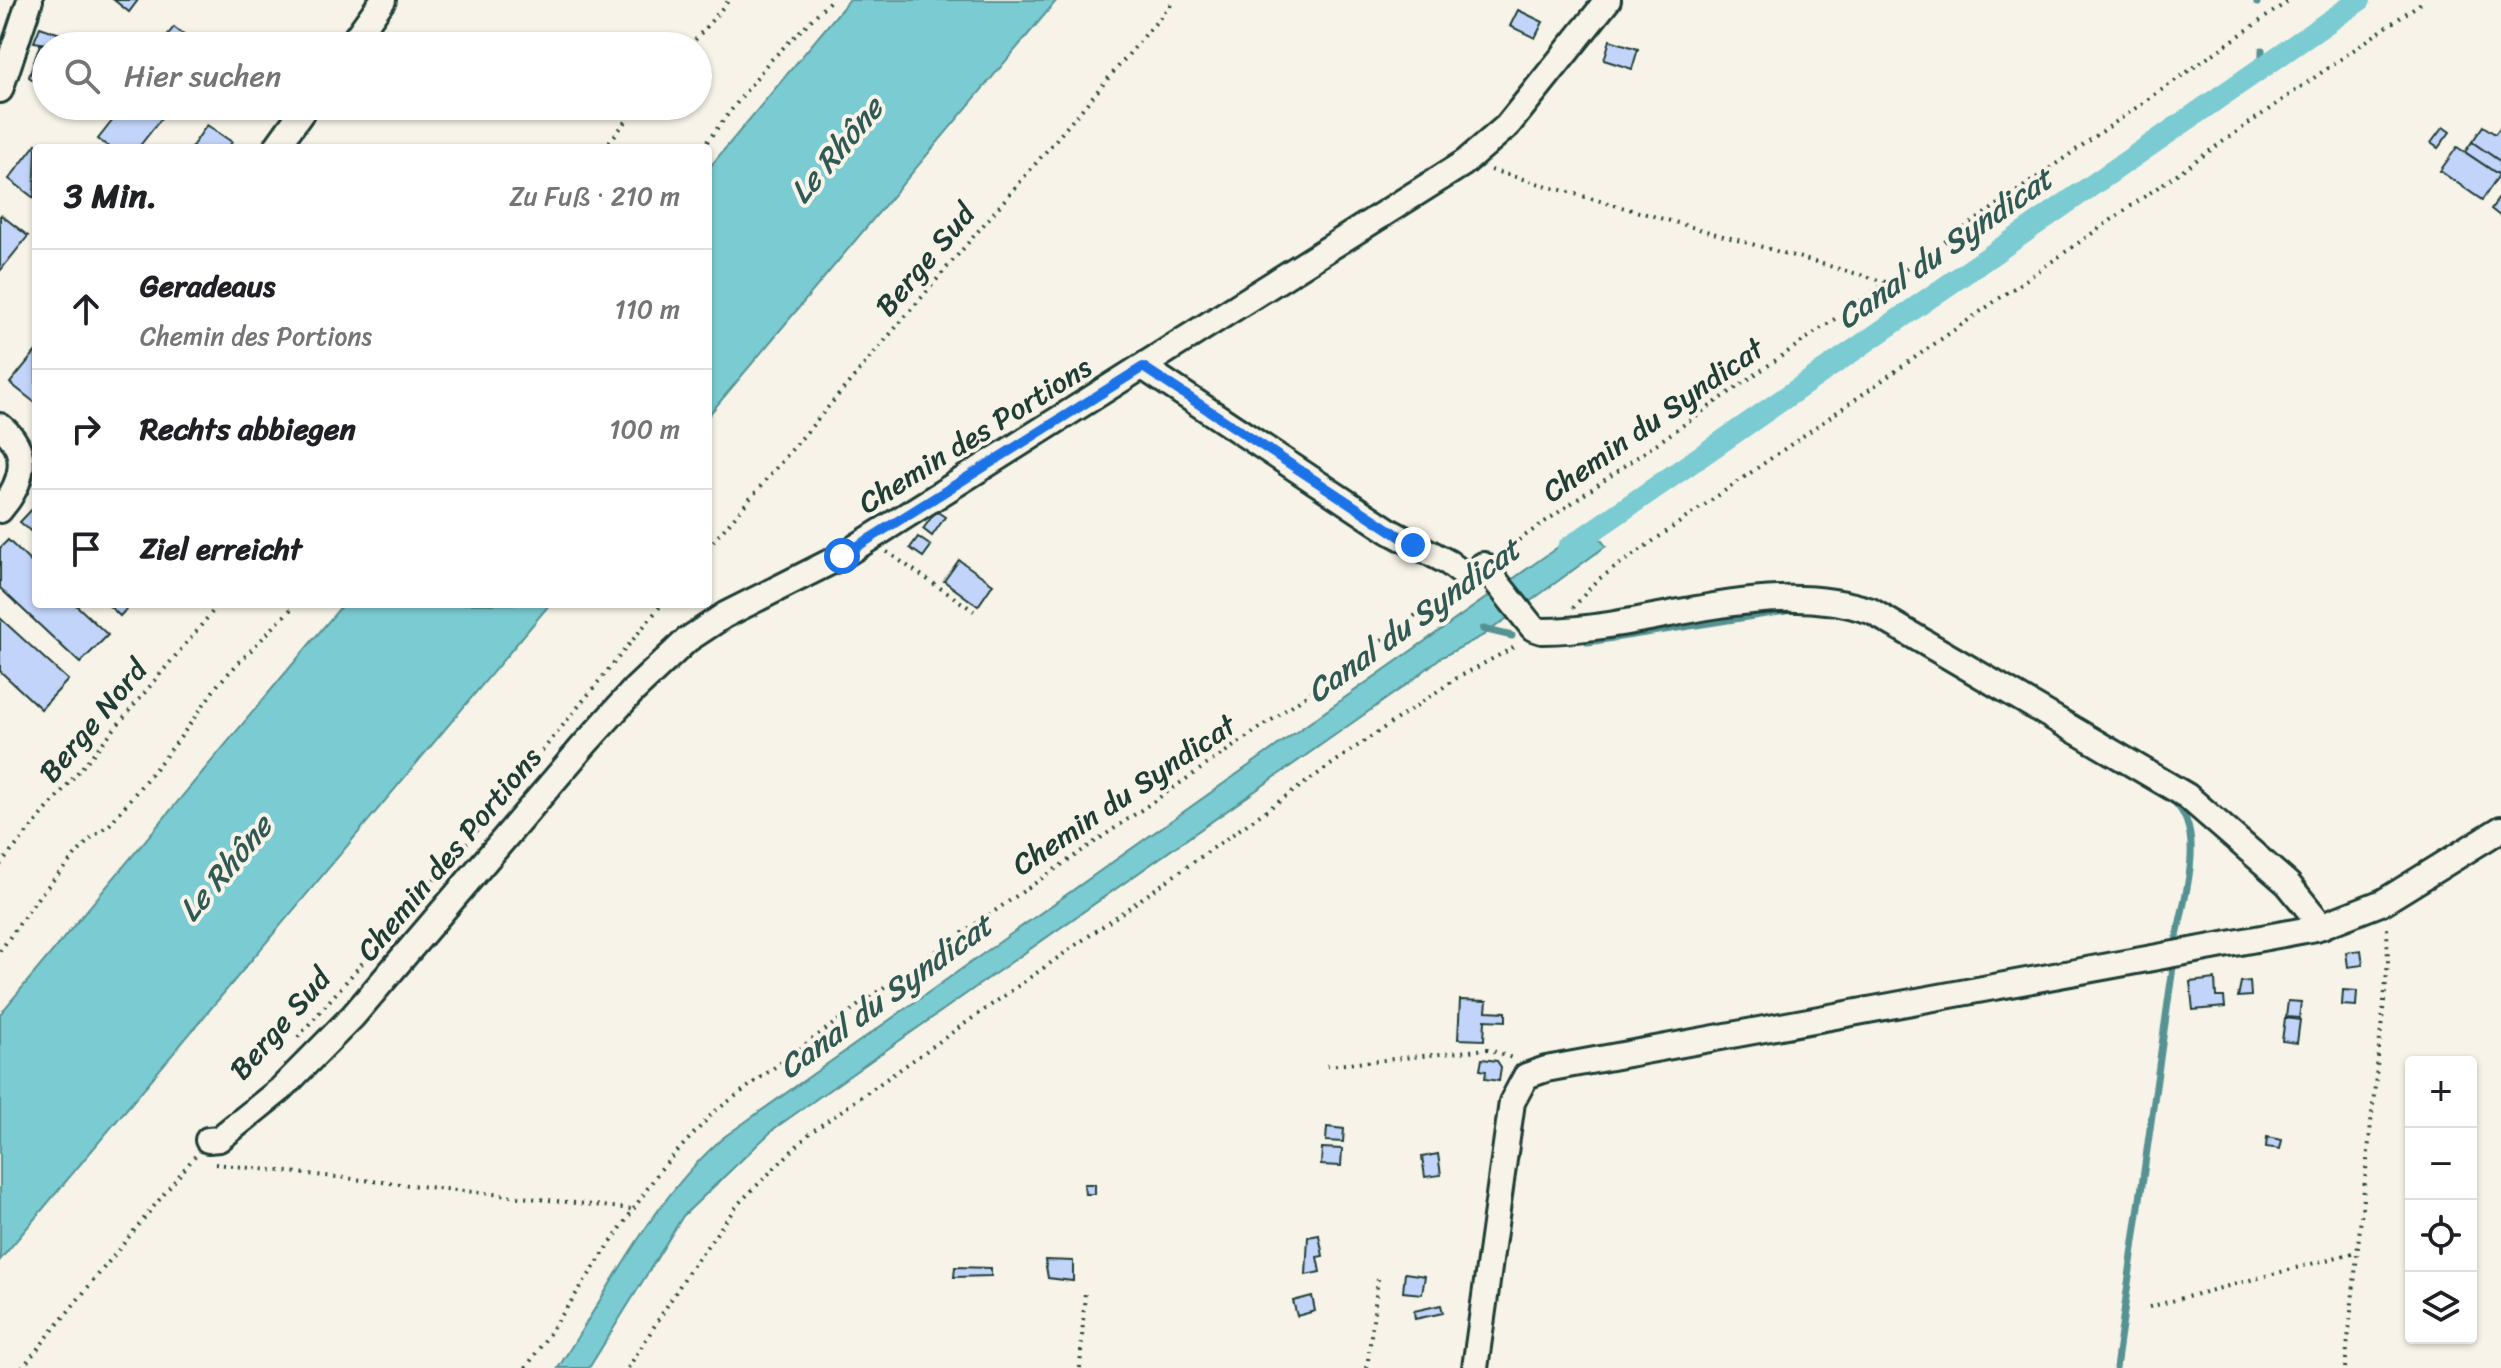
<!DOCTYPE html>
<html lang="de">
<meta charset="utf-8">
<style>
body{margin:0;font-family:Sriracha,sans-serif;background:#f2f2f2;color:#202124}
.controls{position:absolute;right:24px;bottom:24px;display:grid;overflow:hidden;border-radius:8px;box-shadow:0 2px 6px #0004}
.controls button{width:72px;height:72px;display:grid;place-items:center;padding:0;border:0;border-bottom:2px solid #e0e0e0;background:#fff;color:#202124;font:40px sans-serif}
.stop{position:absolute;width:24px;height:24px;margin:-18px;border:6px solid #1a73e8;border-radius:50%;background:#fff}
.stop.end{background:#1a73e8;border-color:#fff;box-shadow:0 2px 8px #0008}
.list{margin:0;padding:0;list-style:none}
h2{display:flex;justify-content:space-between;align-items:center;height:104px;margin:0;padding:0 32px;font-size:34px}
h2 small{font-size:26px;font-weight:400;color:#757577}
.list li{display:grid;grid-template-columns:52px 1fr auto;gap:24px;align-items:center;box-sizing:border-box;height:120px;padding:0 32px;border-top:2px solid #e0e0e0}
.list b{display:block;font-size:30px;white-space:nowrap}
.list p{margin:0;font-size:26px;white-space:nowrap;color:#757577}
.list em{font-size:26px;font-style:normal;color:#757577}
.icon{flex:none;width:44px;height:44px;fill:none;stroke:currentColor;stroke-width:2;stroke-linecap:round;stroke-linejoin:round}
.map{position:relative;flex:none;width:2501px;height:1368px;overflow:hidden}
.search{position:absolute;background:#fff;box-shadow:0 2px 6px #0004;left:32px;top:32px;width:680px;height:88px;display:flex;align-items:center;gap:20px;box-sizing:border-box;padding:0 28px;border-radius:44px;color:#757577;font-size:30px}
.panel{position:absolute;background:#fff;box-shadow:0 2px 6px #0004;left:32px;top:144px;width:680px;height:464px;border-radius:8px}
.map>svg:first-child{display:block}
</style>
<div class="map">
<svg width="2501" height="1368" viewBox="0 0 2501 1368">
<rect width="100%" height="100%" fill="#f7f3e8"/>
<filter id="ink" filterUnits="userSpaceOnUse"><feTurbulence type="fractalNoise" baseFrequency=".0125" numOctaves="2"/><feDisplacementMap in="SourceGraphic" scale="16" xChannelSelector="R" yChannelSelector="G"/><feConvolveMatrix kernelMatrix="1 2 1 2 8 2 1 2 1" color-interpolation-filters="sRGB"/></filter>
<g filter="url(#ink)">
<!-- water -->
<g fill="#7acbd2" stroke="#569293" stroke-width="2">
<polygon points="849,0 1057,0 708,416 708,169"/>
<path d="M1589 525 1606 546 1484 635 1440 658 1409 683 775 1128 683 1216 589 1368H558C608 1291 655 1196 724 1137Z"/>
<polygon points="343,604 550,604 0,1260 0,1014"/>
</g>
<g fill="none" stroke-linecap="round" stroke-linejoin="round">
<!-- stream -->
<g stroke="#569293" stroke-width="7">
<polyline points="2257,0 2257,3"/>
<polyline points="2262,68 2262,50"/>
<polyline points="1483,629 1512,636"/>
<polyline points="1588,642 1792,610"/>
<path d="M2171 799C2209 830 2183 900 2176 941"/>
<polyline points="2116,1368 2173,967"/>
</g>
<!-- canal -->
<polyline stroke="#7acbd2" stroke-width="22" points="1568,548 2360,0"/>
</g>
<!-- building -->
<g fill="#c2d4fa" stroke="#1f3d34" stroke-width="2">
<polygon points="114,0 138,0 129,12"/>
<polygon points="1518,10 1543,22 1535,38 1510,26"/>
<polygon points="40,27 63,35 60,46 34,42"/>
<polygon points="174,27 197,46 159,46"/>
<polygon points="1610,40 1638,49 1632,69 1604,60"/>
<polygon points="40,44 46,46 46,90 29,77"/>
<polygon points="124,106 171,106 138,148 110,148 98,139"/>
<polygon points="207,125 232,142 228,148 191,148"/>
<polygon points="2483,126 2495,134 2501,126 2501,162 2472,142"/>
<polygon points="2443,127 2450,132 2438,148 2431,143"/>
<polygon points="2472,142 2501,162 2499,175 2465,152"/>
<polygon points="36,144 41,148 36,148 34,198 9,179"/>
<polygon points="2457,147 2499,175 2482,200 2440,171"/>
<polygon points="2501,195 2501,217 2491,209"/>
<polygon points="1,215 28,236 0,271 0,216"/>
<polygon points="36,351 36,400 34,402 10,383"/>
<polygon points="36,505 36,536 20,522"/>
<polygon points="936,511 945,517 932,536 923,529"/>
<polygon points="918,537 931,546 923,557 910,548"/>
<polygon points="8,540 36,567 36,604 75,604 108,635 80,663 0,588 0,548"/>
<polygon points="959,560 993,584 978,606 944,581"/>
<polygon points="107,604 131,604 120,616"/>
<polygon points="0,618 68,680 41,709 0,671"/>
<polygon points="2361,950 2363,965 2348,967 2346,952"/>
<polygon points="2215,979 2216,997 2224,997 2225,1007 2193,1010 2190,982"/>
<polygon points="2250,981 2251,996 2238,997 2241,982"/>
<polygon points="2343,990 2357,991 2356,1006 2342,1005"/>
<polygon points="1460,1000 1487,1001 1486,1011 1506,1012 1506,1021 1485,1020 1484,1040 1458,1039"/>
<polygon points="2288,1001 2301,1002 2299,1018 2286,1017"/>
<polygon points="2285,1018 2300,1020 2297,1043 2282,1041"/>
<polygon points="1482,1059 1497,1061 1501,1067 1499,1081 1485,1079 1486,1071 1480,1070"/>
<polygon points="1327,1127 1344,1129 1343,1142 1326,1141"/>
<polygon points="2267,1137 2282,1140 2280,1149 2266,1147"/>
<polygon points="1322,1148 1342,1149 1341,1166 1321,1165"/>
<polygon points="1438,1154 1441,1175 1425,1177 1422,1157"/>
<polygon points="1084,1184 1095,1184 1095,1194 1085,1194"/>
<polygon points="1319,1235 1323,1256 1317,1257 1320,1272 1306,1275 1308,1237"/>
<polygon points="1045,1260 1073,1261 1073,1281 1048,1278"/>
<polygon points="955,1267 991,1268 991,1276 954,1277"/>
<polygon points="1405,1273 1425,1276 1422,1294 1403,1292"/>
<polygon points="1312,1296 1315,1311 1297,1316 1293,1301"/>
<polygon points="1441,1305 1443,1313 1415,1319 1414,1311"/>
</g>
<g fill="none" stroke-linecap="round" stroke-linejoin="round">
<defs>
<g id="minor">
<polyline points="350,46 383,0"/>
<polyline points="0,90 30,0"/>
<polyline points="276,148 306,106"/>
<polyline points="1143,367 1391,532 1449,563 1467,577"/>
<path d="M0 426C32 451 23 483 0 510"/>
<path d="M1483 565 1533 628 1542 631C1651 630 1763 575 1871 611L2187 796 2288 884 2322 926"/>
<polyline points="208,1140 219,1139 281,1089 353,1016 585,744 633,691 687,640 725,615 842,556 1464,163 1507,126 1608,0"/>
<polyline points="1475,1368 1512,1102 1526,1076 1546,1069 2316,928 2383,902 2501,829"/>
</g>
</defs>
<!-- minor casing -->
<use href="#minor" stroke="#1f3d34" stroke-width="30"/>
<!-- path -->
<g stroke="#1f3d34" stroke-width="4" stroke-dasharray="2 6" stroke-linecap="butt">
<polyline points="690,46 729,0"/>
<polyline points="604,148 639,106"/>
<polyline points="702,148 767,64 831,0"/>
<polyline points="1491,170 1889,283"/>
<polyline points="708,548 1175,0"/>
<polyline points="887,552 974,611"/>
<polyline points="1499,554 2290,0"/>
<polyline points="1573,608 1596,581 2425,0"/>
<polyline points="0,865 219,604"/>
<polyline points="0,951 39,896 89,840 110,824 177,742 219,683 296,604"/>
<polyline points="298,1037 476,832 662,604"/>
<polyline points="1327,1066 1488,1049 1512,1058"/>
<polyline points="215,1164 631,1209"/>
<polyline points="2149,1307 2356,1252"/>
<polyline points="22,1368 195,1156"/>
<polyline points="526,1368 660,1170 714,1112 867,999 1276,717 1450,590"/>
<polyline points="628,1368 689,1271 738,1204 810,1133 1366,740 1457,678 1518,645"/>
<polyline points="1080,1368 1085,1291"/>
<polyline points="1367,1368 1378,1279"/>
<polyline points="2345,1368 2388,963 2387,925"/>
</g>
<!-- minor -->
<use href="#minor" stroke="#f7f3e8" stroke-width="24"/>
</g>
</g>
<g fill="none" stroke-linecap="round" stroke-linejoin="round" filter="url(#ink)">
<!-- route -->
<polyline stroke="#1a73e8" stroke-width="10" points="842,556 1143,367 1413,545"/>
</g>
<g text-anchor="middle" stroke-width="8" stroke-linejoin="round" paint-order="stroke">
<!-- street labels -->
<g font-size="30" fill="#1f3d34" stroke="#f7f3e8">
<text transform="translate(925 260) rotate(-50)" y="10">Berge Sud</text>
<text transform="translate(1653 420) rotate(-35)" y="10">Chemin du Syndicat</text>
<text transform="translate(975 435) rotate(-32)" y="10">Chemin des Portions</text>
<text transform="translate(93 721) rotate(-50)" y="10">Berge Nord</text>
<text transform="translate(1124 795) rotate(-34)" y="10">Chemin du Syndicat</text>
<text transform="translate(449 854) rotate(-50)" y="10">Chemin des Portions</text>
<text transform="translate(280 1024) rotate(-49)" y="10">Berge Sud</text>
</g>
<!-- water labels -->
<g font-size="32" font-style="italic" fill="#315954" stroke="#f7f3e8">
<text transform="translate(836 150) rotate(-50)" y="11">Le Rhône</text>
<text transform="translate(1944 248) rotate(-35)" y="11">Canal du Syndicat</text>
<text transform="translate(1413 620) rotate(-36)" y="11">Canal du Syndicat</text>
<text transform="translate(225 868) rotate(-50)" y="11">Le Rhône</text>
<text transform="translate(885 996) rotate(-36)" y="11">Canal du Syndicat</text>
</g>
</g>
</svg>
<div class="controls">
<button>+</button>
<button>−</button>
<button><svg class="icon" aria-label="locate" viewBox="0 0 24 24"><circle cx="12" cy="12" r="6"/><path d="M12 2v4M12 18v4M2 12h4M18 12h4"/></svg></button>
<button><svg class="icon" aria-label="layers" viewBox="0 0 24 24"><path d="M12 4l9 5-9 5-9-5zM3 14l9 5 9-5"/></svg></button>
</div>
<div class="stop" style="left:842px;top:556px"></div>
<div class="stop end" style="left:1413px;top:545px"></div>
<div class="search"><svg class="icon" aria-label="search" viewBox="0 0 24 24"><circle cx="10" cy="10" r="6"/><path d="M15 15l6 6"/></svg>Hier suchen</div>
<section class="panel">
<h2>3 Min.<small>Zu Fuß · 210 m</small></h2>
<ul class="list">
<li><svg class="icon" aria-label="ahead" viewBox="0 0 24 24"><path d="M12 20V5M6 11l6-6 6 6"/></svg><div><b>Geradeaus</b><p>Chemin des Portions</p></div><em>110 m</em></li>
<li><svg class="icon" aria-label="right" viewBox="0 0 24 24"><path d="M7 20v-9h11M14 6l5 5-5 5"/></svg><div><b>Rechts abbiegen</b></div><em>100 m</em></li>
<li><svg class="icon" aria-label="arrive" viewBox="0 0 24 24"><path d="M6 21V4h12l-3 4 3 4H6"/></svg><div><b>Ziel erreicht</b></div></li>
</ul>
</section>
</div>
